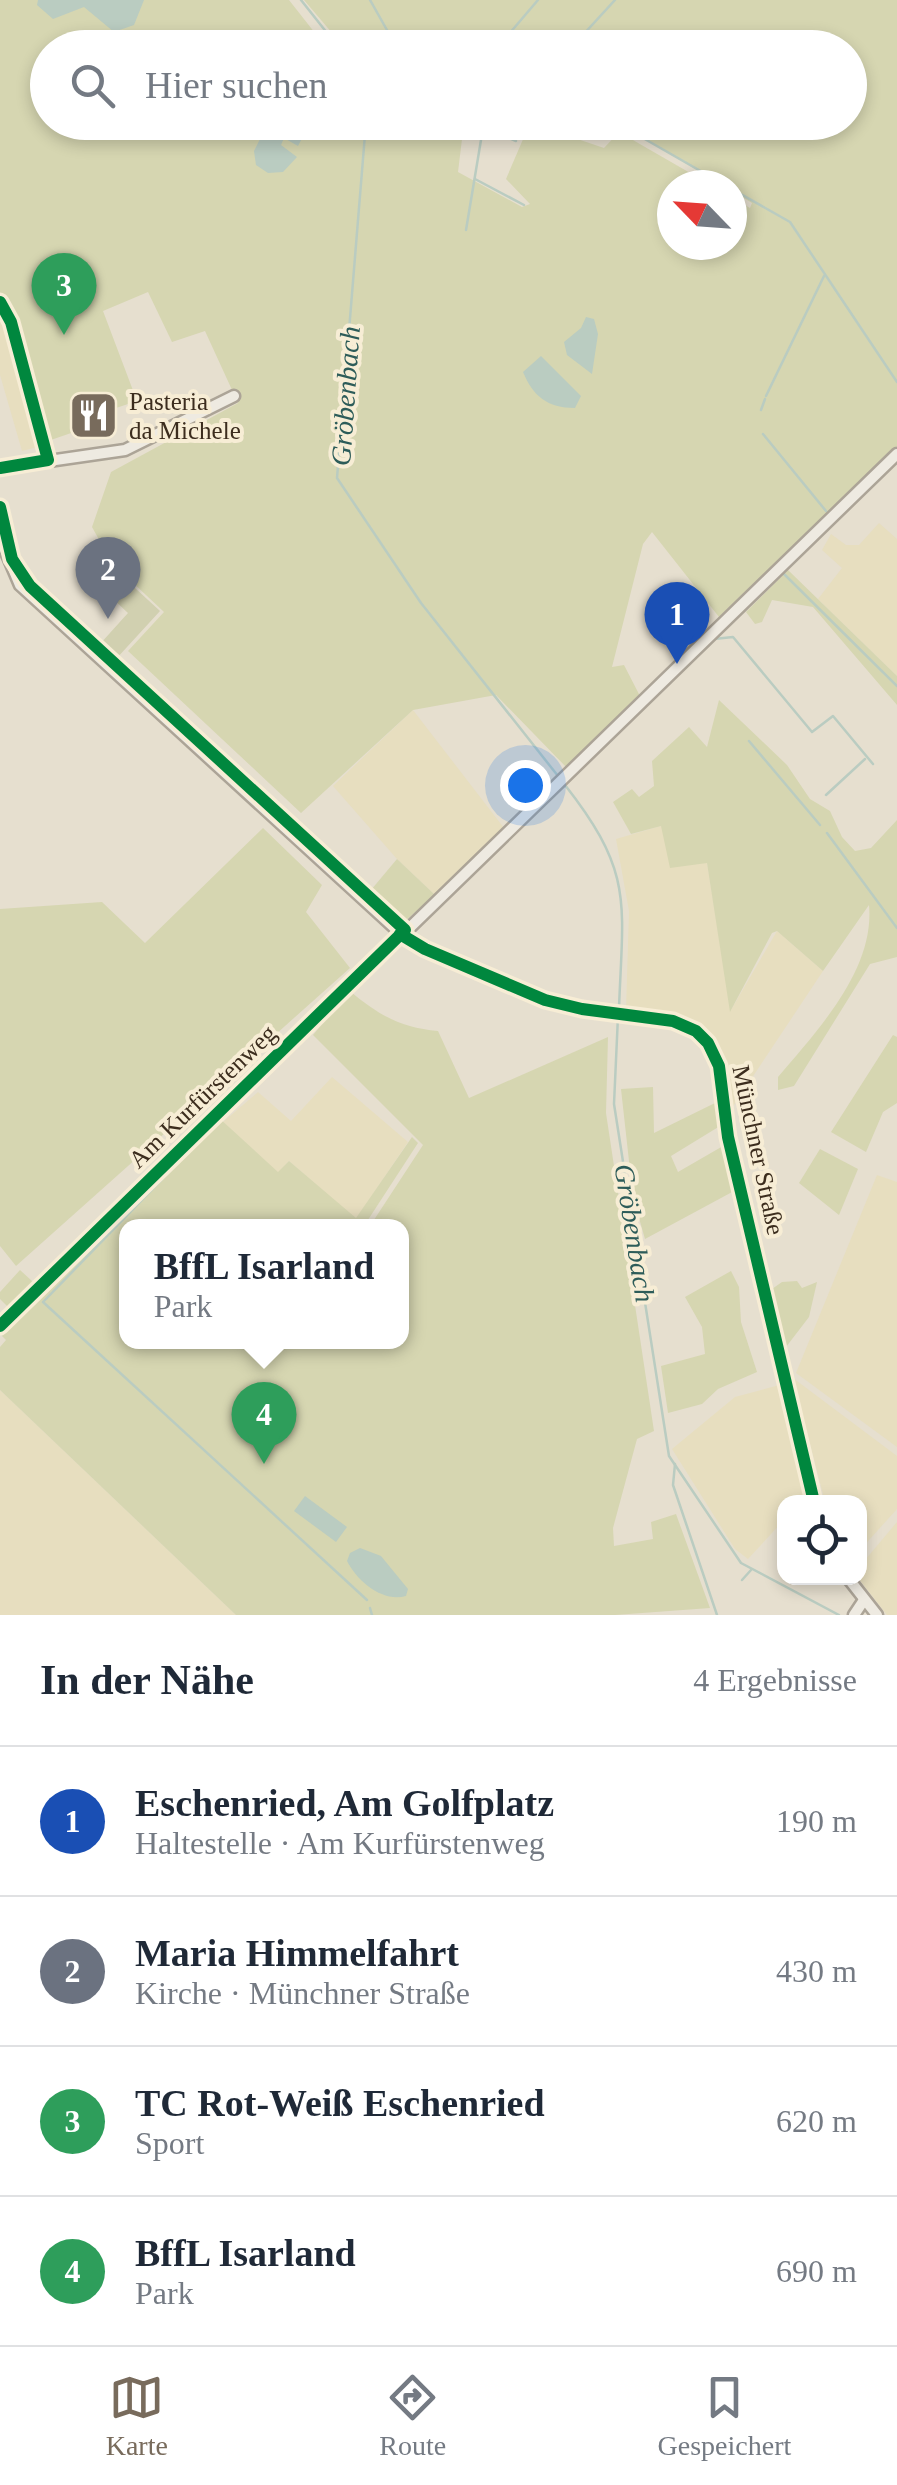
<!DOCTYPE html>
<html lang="de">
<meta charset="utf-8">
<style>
body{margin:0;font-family:"Times New Roman",serif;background:#f2f2f3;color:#1f2937}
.controls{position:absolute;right:30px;bottom:30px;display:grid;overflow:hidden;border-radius:20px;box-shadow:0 5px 15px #0003}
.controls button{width:90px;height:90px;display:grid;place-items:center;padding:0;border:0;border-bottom:2px solid #e0e1e3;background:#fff;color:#1f2937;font:50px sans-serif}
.compass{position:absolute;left:657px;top:170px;width:90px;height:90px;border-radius:50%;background:#fff;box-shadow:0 5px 15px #0003;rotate:295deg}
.you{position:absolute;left:525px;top:785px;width:35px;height:35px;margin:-25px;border:8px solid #fff;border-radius:50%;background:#1a73e8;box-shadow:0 0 0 15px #1a73e833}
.badge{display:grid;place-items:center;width:65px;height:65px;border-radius:50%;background:#786b5c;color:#fff;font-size:32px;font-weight:700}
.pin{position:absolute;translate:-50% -82px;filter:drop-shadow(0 2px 5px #0008)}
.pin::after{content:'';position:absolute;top:52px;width:35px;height:30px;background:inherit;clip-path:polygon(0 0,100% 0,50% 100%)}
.popup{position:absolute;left:119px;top:1219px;width:290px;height:130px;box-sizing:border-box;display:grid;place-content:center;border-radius:20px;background:#fff;filter:drop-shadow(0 2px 8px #0005);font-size:32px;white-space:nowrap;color:#747a83}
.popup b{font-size:38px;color:#1f2937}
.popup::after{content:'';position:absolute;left:50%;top:100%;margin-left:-20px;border:20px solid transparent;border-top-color:#fff}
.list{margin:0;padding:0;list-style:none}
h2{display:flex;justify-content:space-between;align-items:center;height:130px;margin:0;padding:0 40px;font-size:42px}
h2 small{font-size:32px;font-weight:400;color:#747a83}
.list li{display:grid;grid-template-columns:65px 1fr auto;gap:30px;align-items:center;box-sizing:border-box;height:150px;padding:0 40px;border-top:2px solid #e0e1e3}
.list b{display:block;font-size:38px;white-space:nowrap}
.list p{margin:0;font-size:32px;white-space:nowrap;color:#747a83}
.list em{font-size:32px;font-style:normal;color:#747a83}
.icon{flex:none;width:55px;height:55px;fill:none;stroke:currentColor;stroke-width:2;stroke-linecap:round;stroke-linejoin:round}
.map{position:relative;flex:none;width:897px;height:1615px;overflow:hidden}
.search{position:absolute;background:#fff;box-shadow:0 5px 15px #0003;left:30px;right:30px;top:30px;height:110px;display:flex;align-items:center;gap:25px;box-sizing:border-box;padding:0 35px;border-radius:55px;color:#747a83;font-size:38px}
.sheet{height:730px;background:#fff}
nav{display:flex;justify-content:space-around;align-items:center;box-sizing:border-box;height:140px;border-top:2px solid #e0e1e3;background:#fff;font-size:28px;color:#747a83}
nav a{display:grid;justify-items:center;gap:5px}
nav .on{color:#786b5c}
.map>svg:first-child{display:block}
</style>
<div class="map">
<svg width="897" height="1615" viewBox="0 0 897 1615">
<rect width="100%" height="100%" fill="#e6dfcf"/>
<!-- farmland -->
<g fill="#e7debf">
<polygon points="0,306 9,323 42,446 22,451 0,375"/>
<polygon points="879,523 897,539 897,676 818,599 842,568 822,550 831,534 846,545 859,545"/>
<polygon points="413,710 504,828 435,895 397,859 333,786"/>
<polygon points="661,826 707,863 731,1010 777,931 823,971 730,1111 716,1043 680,1017 626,1010 629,911 616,839"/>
<polygon points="332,1077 408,1142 356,1219 289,1161 278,1173 223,1122 258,1092 291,1121"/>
<polygon points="877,1175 897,1182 897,1447 796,1373"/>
<polygon points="793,1378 897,1456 897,1509 860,1550 860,1502 825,1502"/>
<polygon points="783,1384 807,1496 801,1502 784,1502 784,1520 748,1559 735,1549 672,1449 735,1397"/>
<polygon points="0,1390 236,1615 0,1615"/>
<polygon points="897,1522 897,1615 887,1615 858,1578 860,1566"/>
</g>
<!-- green -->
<g fill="#d6d6b1">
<polygon points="0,0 289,0 326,47 48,48 48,122 434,123 462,139 458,172 522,207 530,204 506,179 530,123 604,148 619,132 711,185 672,185 672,245 732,245 732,197 750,208 752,203 732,191 732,185 722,185 618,123 850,122 850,48 470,44 344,47 304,0 897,0 897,446 719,617 652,532 643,544 612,667 624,665 641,698 567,768 496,695 413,710 301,813 128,651 164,612 112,563 92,527 111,472 238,403 205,331 172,342 148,292 103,311 137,401 104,412 106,421 45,442 13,322 0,298"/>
<polygon points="788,570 897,676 897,705 813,607 772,600 762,622 755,624 746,612"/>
<path d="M719 700 787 765 810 799 830 811 842 837 855 851 871 848 897 820V957L870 964 794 1086 778 1090V1077C818 1030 875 969 869 905L823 971 777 931 772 933 730 1012 707 863 670 868 661 826 631 834 613 802 632 789 639 797 654 786 652 761 689 727 707 747Z"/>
<polygon points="263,828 322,885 306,912 350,968 16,1266 0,1246 0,909 102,902 145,943"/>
<polygon points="397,859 435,895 405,921 371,890"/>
<path d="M350 991C378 1015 402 1028 438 1031L469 1098 608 1037 606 1113 654 1431 637 1439 613 1528 614 1546 653 1539 651 1522 676 1514 710 1608 615 1615H236L0 1390V1347L6 1340 2 1336 19 1318 0 1299V1292L20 1270 44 1292 218 1117 278 1172 289 1161 356 1218 412 1137 418 1143 364 1226H126V1342H281L260 1364 264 1367 287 1342H402V1226H370L423 1145 313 1035Z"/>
<polygon points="893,1035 897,1037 897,1103 883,1112 866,1152 831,1132"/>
<polygon points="653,1087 654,1133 717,1102 720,1126 671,1156 678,1172 723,1146 734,1191 645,1239 633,1197 621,1089"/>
<polygon points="820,1149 858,1169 839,1215 799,1183"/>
<polygon points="731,1271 739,1287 741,1322 757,1372 718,1389 702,1404 668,1413 661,1366 705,1354 702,1327 685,1297"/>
<polygon points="797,1281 802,1288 817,1282 809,1317 786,1347 772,1289 782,1282"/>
</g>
<!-- cemetery -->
<polygon fill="#d1d0b0" points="110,565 160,611 116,659 100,644 128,613 95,582"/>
<!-- water -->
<g fill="#baccc1">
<polygon points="38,0 144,0 134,25 114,32 84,7 53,19 37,5"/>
<polygon points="268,123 310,123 298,146 284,138 281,145 297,157 283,172 268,173 256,165 254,151"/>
<polygon points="586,317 594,319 598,334 592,374 567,355 564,342 581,328"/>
<path d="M541 356 581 396 575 408C547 408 533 396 523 372Z"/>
<polygon points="305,1496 347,1527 336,1542 294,1511"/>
<path d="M360 1548 381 1556 408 1589 406 1596C383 1603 357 1581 347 1561L350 1553Z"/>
</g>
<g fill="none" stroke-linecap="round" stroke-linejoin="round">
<!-- stream -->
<g stroke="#baccc1" stroke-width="2.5">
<polyline points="301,0 339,48"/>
<polyline points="370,0 396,46"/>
<polyline points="397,48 440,41 460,48"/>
<polyline points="497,48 538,0"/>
<polyline points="571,48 615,0"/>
<polyline points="366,122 337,478 421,603 558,776"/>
<polyline points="615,122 725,185"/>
<polyline points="485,128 516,141"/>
<polyline points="475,179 524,205"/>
<polyline points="732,189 790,222 897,382"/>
<polyline points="466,230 484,122"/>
<polyline points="766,396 824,276"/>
<polyline points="761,410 765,399"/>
<polyline points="763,434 826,511"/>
<polyline points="782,572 897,686"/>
<polyline points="714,639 733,637 812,732 833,716 873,764"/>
<polyline points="749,741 820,825"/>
<path d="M565 785C634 873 623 902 619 1008"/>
<polyline points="826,795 865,759"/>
<polyline points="517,830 651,700"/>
<polyline points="827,833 897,928"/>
<polyline points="618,1016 614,1104 669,1456 741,1563 839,1615"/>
<polyline points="180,1161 221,1118"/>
<polyline points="173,1168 43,1302 367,1600"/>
<polyline points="675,1464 673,1485 717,1615"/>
<polyline points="742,1580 751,1570"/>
<polyline points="370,1608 372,1615"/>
</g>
<defs>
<g id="minor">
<polyline points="0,468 125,450 234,396"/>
<polyline points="0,538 20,585 409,941 545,1000 582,1009 673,1021 696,1031 708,1043 719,1066 728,1137 814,1502"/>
<polyline points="0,1326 897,454"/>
<polyline points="848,1578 877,1615"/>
<polyline points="854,1615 864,1600"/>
</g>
</defs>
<!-- minor casing -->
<use href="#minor" stroke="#aca497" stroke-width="15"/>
<!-- minor -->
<use href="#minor" stroke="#eeeae1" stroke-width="10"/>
<defs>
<g id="cycleway">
<polyline points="0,302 11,322 48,460 0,468"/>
<polyline points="0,507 12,559 30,586 405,930 0,1326"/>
<polyline points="400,934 425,949 545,1000 582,1009 673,1021 696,1031 708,1043 719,1066 728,1137 814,1502"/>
</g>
</defs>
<!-- cycleway casing -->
<use href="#cycleway" stroke="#f7edd5" stroke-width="19"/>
<!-- cycleway -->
<use href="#cycleway" stroke="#00873e" stroke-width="12"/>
</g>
<!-- icons -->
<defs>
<symbol id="restaurant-square" viewBox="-11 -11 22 22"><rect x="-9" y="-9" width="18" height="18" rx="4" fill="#786b5c" stroke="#f7edd5"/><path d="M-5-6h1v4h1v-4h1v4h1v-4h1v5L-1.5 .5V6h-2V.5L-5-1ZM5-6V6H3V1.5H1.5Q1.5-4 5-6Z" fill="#fff"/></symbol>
</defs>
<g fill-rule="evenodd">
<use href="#restaurant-square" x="66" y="388" width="55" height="55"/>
</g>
<g text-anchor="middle" stroke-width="8" stroke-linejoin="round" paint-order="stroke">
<!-- poi labels -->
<g font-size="25" fill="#3c2d1e" stroke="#f7edd5" text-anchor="start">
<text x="129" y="410">Pasteria<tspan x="129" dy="29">da Michele</tspan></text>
</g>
<!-- street labels -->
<g font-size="25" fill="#3c2d1e" stroke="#f7edd5">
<text transform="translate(202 1096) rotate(-44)" y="9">Am Kurfürstenweg</text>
<text transform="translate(759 1150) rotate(78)" y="9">Münchner Straße</text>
</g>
<!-- water labels -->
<g font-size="28" font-style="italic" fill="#2d5c59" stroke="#f7edd5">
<text transform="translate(345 396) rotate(-86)" y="10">Gröbenbach</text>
<text transform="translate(635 1233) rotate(81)" y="10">Gröbenbach</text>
</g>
</g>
</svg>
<div class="controls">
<button><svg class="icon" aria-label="locate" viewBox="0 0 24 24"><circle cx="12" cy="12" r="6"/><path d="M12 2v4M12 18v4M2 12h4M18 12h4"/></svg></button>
</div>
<svg class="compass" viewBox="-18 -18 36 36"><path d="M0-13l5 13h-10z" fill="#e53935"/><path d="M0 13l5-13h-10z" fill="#747a83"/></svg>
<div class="you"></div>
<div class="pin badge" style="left:677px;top:664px;background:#1a4fb4">1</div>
<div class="pin badge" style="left:108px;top:619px;background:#6b7280">2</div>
<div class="pin badge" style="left:64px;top:335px;background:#2e9e5b">3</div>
<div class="pin badge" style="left:264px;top:1464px;background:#2e9e5b">4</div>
<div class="popup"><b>BffL Isarland</b>Park</div>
<div class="search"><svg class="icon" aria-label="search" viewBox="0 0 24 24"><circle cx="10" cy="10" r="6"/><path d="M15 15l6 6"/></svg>Hier suchen</div>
</div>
<section class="sheet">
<h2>In der Nähe<small>4 Ergebnisse</small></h2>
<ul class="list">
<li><span class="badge" style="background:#1a4fb4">1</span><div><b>Eschenried, Am Golfplatz</b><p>Haltestelle · Am Kurfürstenweg</p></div><em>190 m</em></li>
<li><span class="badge" style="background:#6b7280">2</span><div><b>Maria Himmelfahrt</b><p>Kirche · Münchner Straße</p></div><em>430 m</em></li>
<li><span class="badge" style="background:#2e9e5b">3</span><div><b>TC Rot-Weiß Eschenried</b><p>Sport</p></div><em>620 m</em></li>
<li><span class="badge" style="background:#2e9e5b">4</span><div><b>BffL Isarland</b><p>Park</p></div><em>690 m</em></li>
</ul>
</section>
<nav>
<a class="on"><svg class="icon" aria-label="map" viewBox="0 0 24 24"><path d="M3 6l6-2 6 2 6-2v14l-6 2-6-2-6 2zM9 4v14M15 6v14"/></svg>Karte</a>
<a><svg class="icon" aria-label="directions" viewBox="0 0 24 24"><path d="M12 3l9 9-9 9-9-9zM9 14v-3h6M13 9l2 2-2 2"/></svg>Route</a>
<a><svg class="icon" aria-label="saved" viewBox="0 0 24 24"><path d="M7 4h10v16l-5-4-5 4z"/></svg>Gespeichert</a>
</nav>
